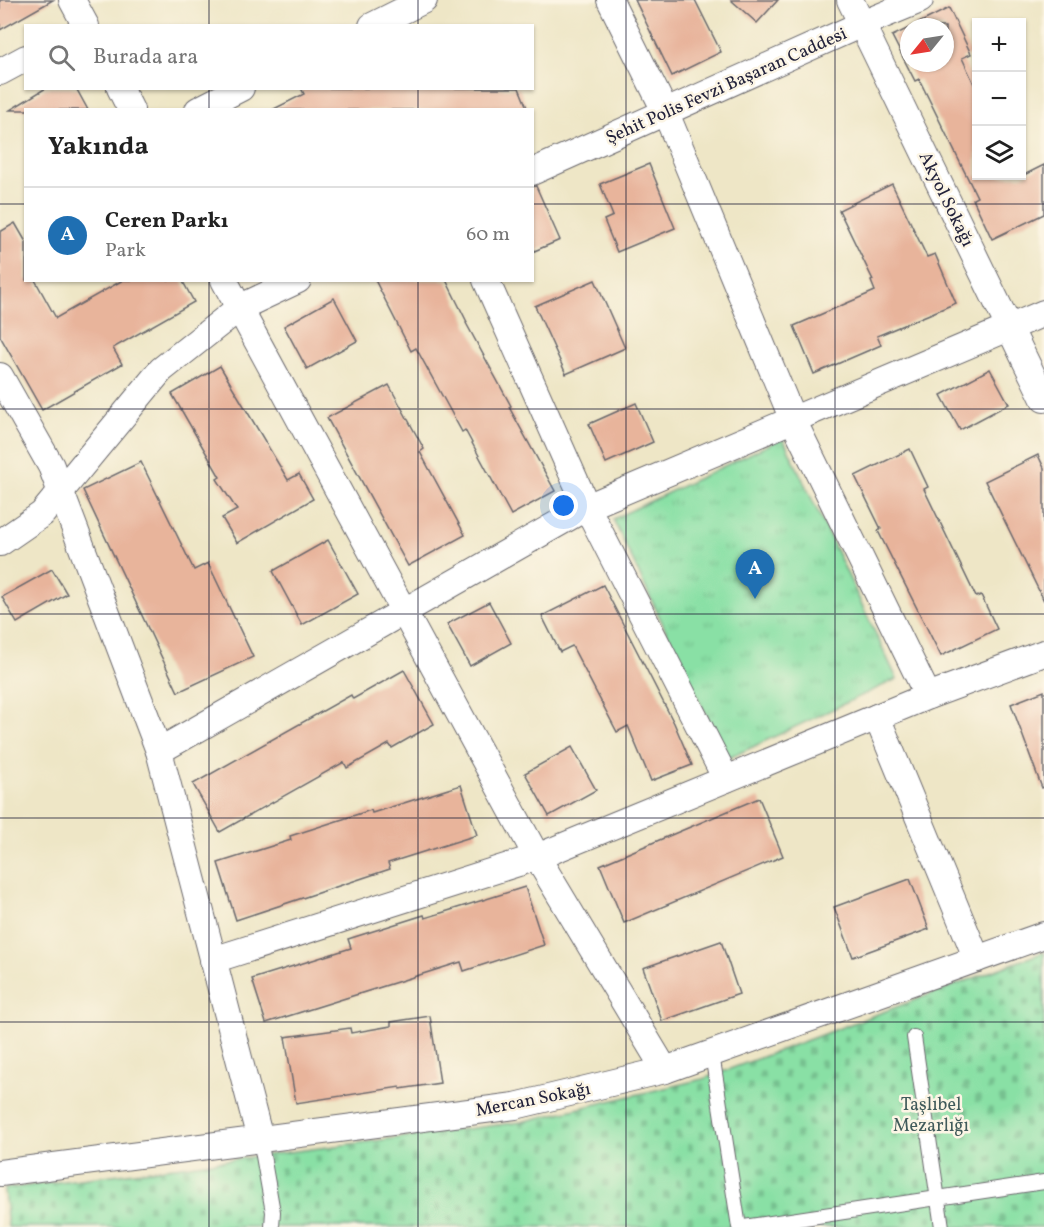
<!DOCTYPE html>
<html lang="tr">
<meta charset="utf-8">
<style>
body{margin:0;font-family:Vollkorn,serif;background:#f2f2f2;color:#222}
.controls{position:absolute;right:18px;top:18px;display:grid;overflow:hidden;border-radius:0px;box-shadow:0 2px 4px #0004}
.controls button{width:54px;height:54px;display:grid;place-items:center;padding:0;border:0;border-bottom:2px solid #e0e0e0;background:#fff;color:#222;font:30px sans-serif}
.compass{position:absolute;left:900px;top:18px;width:54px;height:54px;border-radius:50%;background:#fff;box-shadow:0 2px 4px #0004;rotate:240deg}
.you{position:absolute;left:564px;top:506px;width:21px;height:21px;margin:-15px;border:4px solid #fff;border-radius:50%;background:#1a73e8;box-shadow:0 0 0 9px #1a73e833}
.badge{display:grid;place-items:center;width:39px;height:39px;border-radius:50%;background:#1f6fb2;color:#fff;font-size:20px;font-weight:700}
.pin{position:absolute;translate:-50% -50px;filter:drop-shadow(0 2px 3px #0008)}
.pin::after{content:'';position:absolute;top:32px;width:21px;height:18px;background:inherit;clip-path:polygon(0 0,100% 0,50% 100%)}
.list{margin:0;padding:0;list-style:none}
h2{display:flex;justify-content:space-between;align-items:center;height:78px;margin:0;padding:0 24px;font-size:26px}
h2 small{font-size:20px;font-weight:400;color:#767676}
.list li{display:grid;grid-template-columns:39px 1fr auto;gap:18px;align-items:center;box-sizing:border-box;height:96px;padding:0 24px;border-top:2px solid #e0e0e0}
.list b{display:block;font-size:22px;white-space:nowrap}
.list p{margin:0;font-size:20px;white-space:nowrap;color:#767676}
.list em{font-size:20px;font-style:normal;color:#767676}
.icon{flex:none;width:33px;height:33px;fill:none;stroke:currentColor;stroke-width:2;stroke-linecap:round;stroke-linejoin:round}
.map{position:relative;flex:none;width:1044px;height:1227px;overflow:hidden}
.search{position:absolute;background:#fff;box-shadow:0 2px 4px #0004;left:24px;top:24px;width:510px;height:66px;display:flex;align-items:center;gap:15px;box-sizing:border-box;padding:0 21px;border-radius:0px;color:#767676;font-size:22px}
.panel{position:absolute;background:#fff;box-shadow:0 2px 4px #0004;left:24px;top:108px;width:510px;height:174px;border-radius:0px}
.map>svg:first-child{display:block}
</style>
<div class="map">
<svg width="1044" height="1227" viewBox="0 0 1044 1227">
<defs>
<pattern id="cemetery-stones" width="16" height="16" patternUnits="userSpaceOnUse" patternTransform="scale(1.5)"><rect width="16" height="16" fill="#89e0a5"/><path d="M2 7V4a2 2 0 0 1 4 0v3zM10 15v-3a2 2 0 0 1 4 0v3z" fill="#76c08f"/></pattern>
<pattern id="park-tufts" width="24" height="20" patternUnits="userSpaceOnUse" patternTransform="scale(1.5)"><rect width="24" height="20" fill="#89e0a5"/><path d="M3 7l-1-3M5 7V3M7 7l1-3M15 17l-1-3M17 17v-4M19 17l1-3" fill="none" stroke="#76c08f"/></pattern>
</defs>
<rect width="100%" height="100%" fill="#fcf5e5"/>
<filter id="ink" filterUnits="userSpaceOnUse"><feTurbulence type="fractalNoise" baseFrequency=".0167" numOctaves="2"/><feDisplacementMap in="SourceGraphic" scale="12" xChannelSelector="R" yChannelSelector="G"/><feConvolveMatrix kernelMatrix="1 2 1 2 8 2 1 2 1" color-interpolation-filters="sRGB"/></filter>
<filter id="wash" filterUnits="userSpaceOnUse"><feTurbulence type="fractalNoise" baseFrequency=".008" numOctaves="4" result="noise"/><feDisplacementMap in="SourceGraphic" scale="24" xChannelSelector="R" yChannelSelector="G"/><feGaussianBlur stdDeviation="1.35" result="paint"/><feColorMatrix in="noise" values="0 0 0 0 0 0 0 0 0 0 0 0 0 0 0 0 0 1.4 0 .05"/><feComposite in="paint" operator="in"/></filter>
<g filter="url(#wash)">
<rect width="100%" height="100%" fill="#eee6c6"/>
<!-- cemetery -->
<polygon fill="url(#cemetery-stones)" stroke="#568170" stroke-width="1.5" points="1044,952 1044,1227 8,1227 4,1189 521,1122 703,1079"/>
<!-- park -->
<polygon fill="url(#park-tufts)" stroke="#568170" stroke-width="1.5" points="783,438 897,679 727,759 613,519"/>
<g id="blocks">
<!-- building -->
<g fill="#e8b49b">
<polygon points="0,0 53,0 0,30"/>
<polygon points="635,0 695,0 721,52 672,76"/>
<polygon points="731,0 778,0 757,23"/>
<polygon points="949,8 971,54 962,58 976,88 976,176 1022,176 1044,165 1044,214 992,239 973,199 977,197 919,79 915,81 892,36 909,28 909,63 945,63 945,27 911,27"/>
<polygon points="46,88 76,88 88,110 10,110"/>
<polygon points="301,88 519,88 528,110 272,110 304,94"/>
<polygon points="649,164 675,228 617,252 604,220 613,216 600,184"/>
<polygon points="892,184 927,257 935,254 956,303 877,336 881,345 814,374 794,326 875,291 871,281 873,280 839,210"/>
<polygon points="536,186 560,240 532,252 532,187"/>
<polygon points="15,223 26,242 26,280 35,280 56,318 123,280 182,280 194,302 113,348 122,364 42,410 0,336 0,232"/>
<polygon points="375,280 446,280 467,322 466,323 511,406 509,407 555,491 511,515 465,430 462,432 416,348 411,351"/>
<polygon points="595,280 625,348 566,374 535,306"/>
<polygon points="334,298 357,341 307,369 284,326"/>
<polygon points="220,366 288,480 299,474 313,499 237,543 222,518 237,510 217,479 220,477 172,394"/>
<polygon points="990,369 1009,404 960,430 941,395"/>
<polygon points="389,385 424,449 420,452 465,535 408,566 327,418"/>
<polygon points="636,403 653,442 606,463 589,424"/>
<polygon points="910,449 928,487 924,489 976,597 981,595 997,629 941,656 878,531 881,529 855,476"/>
<polygon points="1038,455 1044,468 1044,601 985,481"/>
<polygon points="141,462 194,570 208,563 253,657 178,692 83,490"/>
<polygon points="328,540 358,594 302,625 273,571"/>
<polygon points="52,569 67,594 17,623 2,597"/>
<polygon points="603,585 674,723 692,765 651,781 628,726 617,732 572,646 560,652 542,616"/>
<polygon points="489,602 511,643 470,666 447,624"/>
<polygon points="404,670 434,724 392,748 389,744 347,768 344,762 220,832 193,784 351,695 353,699"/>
<polygon points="1044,691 1044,787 1042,788 1011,704"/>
<polygon points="572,747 596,790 549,816 525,773"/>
<polygon points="461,785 477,835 388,863 390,869 236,920 218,863 291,840 290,836 371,810 372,813"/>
<polygon points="759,798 783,856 624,923 600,865"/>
<polygon points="910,879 929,929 853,957 834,907"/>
<polygon points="525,887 544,945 464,971 461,962 266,1023 252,979 351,948 348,939 424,915 425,918"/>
<polygon points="721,941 739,994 662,1021 643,968"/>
<polygon points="430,1016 440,1083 400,1089 400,1087 296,1103 285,1037 350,1028 351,1033 391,1026 391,1022"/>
</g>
</g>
</g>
<g filter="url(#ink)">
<use href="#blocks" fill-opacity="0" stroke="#69676c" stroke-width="1.5"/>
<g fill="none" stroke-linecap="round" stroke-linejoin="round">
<defs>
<g id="lane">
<polyline points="914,1037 942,1227"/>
<polyline points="712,1054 739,1227"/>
<polyline points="260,1139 273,1212 272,1227"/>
<polyline points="744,1227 1044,1182"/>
</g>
<g id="street">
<polyline points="72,0 86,26"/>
<polyline points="610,0 666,113 793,420 928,696"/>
<polyline points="850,0 1044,399"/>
<polyline points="372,26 424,0"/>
<polyline points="0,72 26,58"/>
<polyline points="120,88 131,110"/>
<polyline points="198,110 241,88"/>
<polyline points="532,172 862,24 920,0"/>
<polyline points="224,280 537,857 665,1070"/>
<polyline points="486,280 587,507 726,779"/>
<polyline points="0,376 51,466 159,751 260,1139"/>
<polyline points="0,543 42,514 161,370 239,308 298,280"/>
<polyline points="877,717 977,959"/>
<polyline points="159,751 587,507 1044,313"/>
<polyline points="213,960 537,857 928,696 1044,653"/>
<polyline points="0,1173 515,1106 665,1070 1044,935"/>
</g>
</defs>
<!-- lane casing -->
<use href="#lane" stroke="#69676c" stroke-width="16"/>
<!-- street casing -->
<use href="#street" stroke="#69676c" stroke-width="28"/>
<!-- lane -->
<use href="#lane" stroke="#fff" stroke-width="14"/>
<!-- street -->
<use href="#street" stroke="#fff" stroke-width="26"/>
</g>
</g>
<!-- grid -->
<path fill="none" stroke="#22223b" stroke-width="1.5" stroke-opacity="0.55" d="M209 0V26M418 0V26M626 0V1227M835 0V1227M209 88V110M418 88V110M0 204H26M532 204H1044M209 280V1227M418 280V1227M0 409H1044M0 614H1044M0 818H1044M0 1022H1044"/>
<g text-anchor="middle" stroke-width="5" stroke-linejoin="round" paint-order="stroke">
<!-- street labels -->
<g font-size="18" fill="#22223b" stroke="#fcf5e5">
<text transform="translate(726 85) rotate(-24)" y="6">Şehit Polis Fevzi Başaran Caddesi</text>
<text transform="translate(947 199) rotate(64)" y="6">Akyol Sokağı</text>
<text transform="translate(533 1099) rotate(-11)" y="6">Mercan Sokağı</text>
</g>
<!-- park labels -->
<g font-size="18" fill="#415b5b" stroke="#fcf5e5">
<text x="931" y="1110">Taşlıbel<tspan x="931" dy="21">Mezarlığı</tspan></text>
</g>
</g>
</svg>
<div class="controls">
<button>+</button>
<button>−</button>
<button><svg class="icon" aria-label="layers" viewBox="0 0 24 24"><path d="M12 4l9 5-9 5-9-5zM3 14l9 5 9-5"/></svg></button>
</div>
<svg class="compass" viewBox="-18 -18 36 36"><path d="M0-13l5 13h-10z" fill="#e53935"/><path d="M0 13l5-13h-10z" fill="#767676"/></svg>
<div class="you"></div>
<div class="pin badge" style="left:755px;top:599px">A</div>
<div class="search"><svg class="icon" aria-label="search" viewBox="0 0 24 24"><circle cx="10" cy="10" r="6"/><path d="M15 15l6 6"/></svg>Burada ara</div>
<section class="panel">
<h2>Yakında<small></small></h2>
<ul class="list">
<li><span class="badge">A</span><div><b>Ceren Parkı</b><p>Park</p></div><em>60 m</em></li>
</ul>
</section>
</div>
